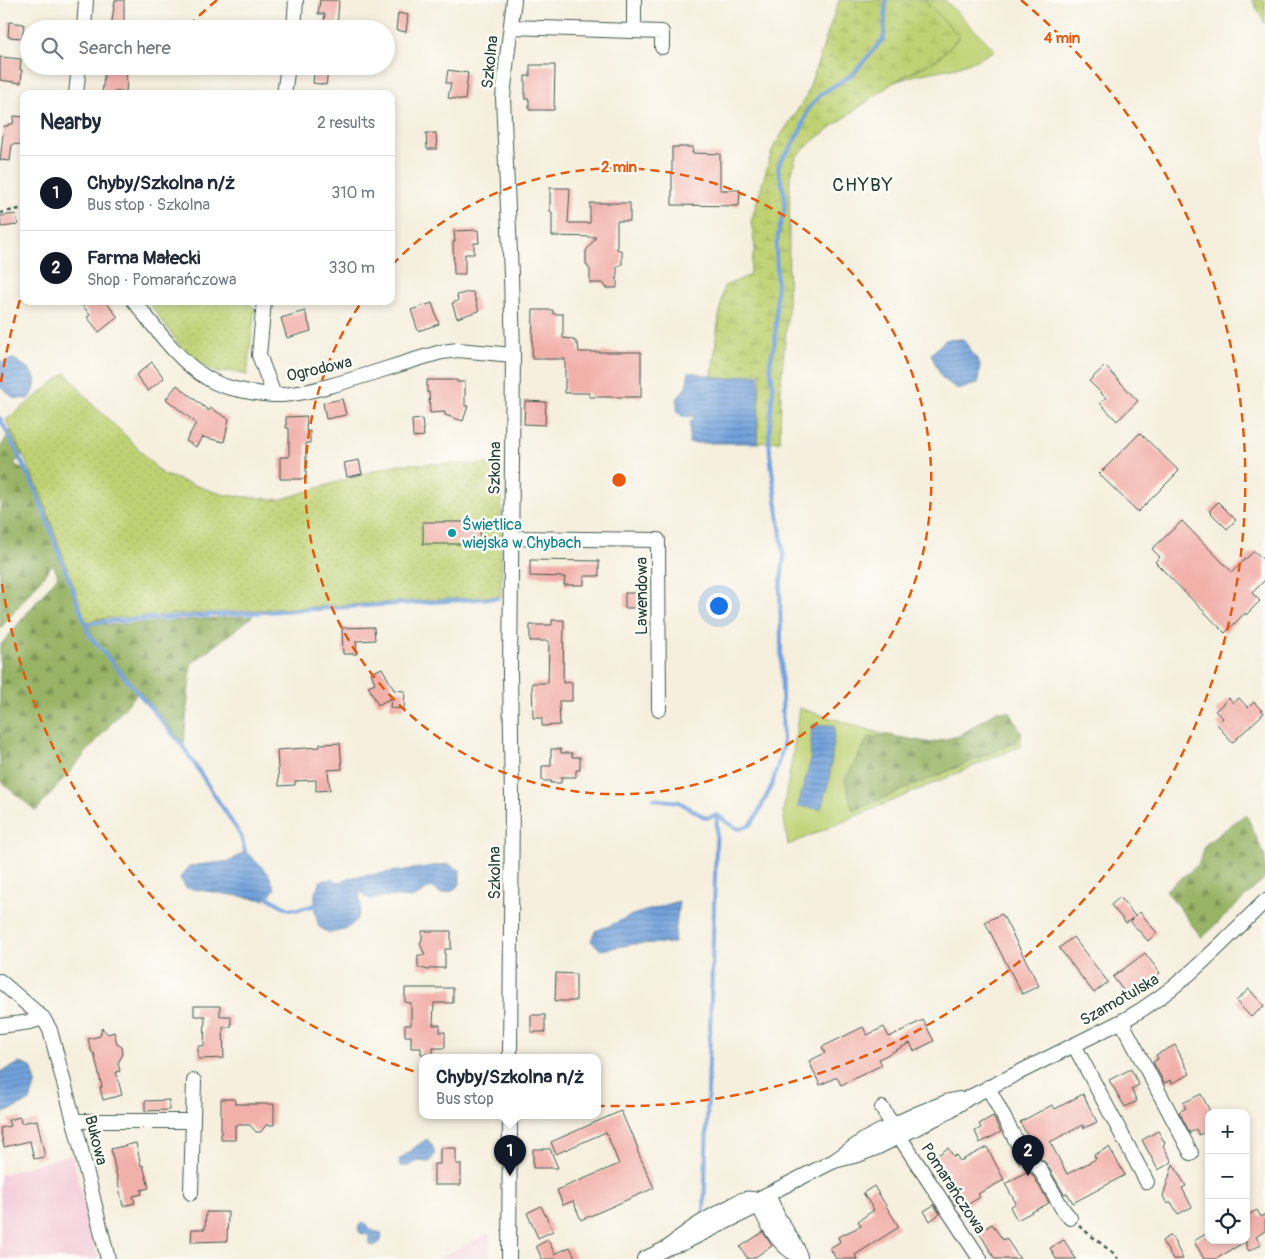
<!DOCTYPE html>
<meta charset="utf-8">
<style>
body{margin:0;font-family:Pangolin,sans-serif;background:#f6f6f7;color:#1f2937}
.controls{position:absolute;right:15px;bottom:15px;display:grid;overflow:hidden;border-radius:10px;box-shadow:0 2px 8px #0003}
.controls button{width:45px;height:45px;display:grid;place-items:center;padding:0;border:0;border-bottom:1px solid #e0e1e3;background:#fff;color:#1f2937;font:25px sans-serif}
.you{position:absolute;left:718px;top:605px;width:18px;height:18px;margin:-12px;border:4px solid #fff;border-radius:50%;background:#1a73e8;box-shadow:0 0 0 8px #1a73e833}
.badge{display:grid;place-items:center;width:32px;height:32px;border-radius:50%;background:#111827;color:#fff;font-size:16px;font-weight:700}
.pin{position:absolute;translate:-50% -41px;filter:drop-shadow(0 1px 2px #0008)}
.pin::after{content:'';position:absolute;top:26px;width:18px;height:15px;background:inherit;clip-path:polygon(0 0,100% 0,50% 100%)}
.popup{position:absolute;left:419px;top:1054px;width:182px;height:65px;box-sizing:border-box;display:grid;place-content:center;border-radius:10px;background:#fff;filter:drop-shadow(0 1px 4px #0005);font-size:16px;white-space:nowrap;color:#747a83}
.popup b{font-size:19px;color:#1f2937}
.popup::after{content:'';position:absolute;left:50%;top:100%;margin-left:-10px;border:10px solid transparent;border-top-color:#fff}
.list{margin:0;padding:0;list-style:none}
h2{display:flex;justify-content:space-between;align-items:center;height:65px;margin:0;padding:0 20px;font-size:21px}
h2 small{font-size:16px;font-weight:400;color:#747a83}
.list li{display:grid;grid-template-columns:32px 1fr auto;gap:15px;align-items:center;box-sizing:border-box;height:75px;padding:0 20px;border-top:1px solid #e0e1e3}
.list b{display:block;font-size:19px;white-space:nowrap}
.list p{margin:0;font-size:16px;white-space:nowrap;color:#747a83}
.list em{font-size:16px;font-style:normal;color:#747a83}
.icon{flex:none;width:28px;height:28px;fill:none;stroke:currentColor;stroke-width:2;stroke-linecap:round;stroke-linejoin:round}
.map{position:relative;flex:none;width:1265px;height:1259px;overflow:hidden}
.search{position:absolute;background:#fff;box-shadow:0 2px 8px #0003;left:20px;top:20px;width:375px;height:55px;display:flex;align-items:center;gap:12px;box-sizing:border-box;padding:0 18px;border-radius:28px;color:#747a83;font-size:19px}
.panel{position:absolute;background:#fff;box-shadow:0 2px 8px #0003;left:20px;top:90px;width:375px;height:215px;border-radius:10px}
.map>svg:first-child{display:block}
</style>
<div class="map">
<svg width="1265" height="1259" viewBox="0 0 1265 1259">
<defs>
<pattern id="forest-firs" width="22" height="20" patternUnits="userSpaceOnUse" patternTransform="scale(1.25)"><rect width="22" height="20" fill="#97b365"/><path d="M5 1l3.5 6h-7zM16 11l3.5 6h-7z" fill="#7b9354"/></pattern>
<pattern id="wetland-marsh" width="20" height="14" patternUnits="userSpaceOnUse" patternTransform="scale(1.25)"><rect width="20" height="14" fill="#bfd173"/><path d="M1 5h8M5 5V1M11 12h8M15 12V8" fill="none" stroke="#a4b464"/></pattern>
<pattern id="park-dots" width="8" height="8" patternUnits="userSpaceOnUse" patternTransform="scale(1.25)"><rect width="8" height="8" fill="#bfd173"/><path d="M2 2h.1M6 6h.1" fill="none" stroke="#a4b464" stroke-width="1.8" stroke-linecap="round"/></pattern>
<pattern id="water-rules" width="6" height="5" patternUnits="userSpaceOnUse" patternTransform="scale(1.25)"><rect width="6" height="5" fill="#72a1db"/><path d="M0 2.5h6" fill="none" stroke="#5d84b2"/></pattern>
</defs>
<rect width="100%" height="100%" fill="#fdfcf7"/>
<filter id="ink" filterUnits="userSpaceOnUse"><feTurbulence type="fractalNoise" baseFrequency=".02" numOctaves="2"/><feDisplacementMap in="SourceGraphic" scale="10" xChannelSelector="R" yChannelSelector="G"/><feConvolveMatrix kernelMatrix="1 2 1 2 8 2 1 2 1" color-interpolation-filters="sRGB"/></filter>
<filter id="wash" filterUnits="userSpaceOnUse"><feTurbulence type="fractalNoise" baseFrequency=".0096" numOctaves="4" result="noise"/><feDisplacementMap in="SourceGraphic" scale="20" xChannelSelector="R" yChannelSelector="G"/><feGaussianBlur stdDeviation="1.12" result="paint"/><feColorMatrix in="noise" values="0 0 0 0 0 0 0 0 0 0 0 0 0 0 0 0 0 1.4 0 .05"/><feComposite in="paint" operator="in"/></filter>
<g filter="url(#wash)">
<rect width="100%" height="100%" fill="#f6efde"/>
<!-- built -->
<g fill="#f4cfdc">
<polygon points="72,1154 98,1259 0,1259 0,1175"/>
<polygon points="490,1233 490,1259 436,1259"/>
</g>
<!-- grass -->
<g fill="#bfd173" stroke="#6f8754">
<polygon points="924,0 945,0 995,50 979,59 953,68 916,75 894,82 937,59 960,37"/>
<polygon points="799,708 882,734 931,743 959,736 997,711 1010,712 1021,733 1021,746 788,845 783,812 793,753"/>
</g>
<!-- forest -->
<g fill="url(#forest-firs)" stroke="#5b784c">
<polygon points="18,418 25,451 14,464 84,505 97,596 106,625 253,616 191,664 184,744 139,691 36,811 0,781 0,646 58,576 53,564 0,629 0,448"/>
<polygon points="997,711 1010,712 1021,733 1015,743 853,811 845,780 868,738 885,735 931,743 959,736"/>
<polygon points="1246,814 1265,857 1265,878 1202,938 1166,890 1198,865 1206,844"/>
</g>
<!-- wetland -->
<g fill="url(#wetland-marsh)" stroke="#6f8754">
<polygon points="839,0 924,0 960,37 937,59 894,82 814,140 796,157 790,179 789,228 788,310 781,382 780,441 757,443 761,372 727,379 712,376 717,331 724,286 749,276 755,247 751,222 770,157 774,146 806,97"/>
<polygon points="1252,0 1265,0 1265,23"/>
</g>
<!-- park -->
<g fill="url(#park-dots)" stroke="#6f8754">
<polygon points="151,301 244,301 255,308 247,375 229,371 218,373 200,363 184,351 149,303"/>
<polygon points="66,373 93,405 127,437 162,474 215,492 226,495 279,500 396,464 502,464 501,596 95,619 89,622 86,621 40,491 6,420"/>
</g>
<!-- water -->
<g fill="url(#water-rules)" stroke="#486f88">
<polygon points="963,339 980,364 978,383 959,390 942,378 931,354 945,340"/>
<polygon points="14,359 29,369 36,379 34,391 28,399 14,398 0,387 0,362"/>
<polygon points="689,372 727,379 744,375 759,375 757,443 689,443 690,421 694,419 694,416 682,416 677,412 677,399 686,387"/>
<polygon points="812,725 835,725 830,777 821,809 798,806 810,763"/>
<polygon points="245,851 268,873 275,889 265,900 186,888 180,878 189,866 231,861"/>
<path d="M448 864 460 870V884L452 891 442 894 431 887 413 898 387 896 372 899 366 897 361 891C358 898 362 904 360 911 356 927 343 931 329 933L319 927 315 912V893L320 881 332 879 339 883 348 878Z"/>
<polygon points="679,901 674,943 634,944 601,950 591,941 595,931 609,926 632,915"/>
<polygon points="20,1063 31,1067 36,1082 30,1101 0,1115 0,1072"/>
<polygon points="427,1139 432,1145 435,1154 430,1162 419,1161 408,1166 400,1166 399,1160 418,1145"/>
<path d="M363 1223 366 1224C370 1232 374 1230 381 1233 383 1241 380 1244 373 1246L369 1244V1235L360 1233 358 1229 359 1225Z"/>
</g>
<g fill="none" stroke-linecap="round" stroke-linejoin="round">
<!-- stream -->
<g stroke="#72a1db" stroke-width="4">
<polyline points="0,418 36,491 90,636 182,745 241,836 245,851"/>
<polyline points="86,624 99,622 498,598"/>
<polyline points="654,799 679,802 706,818 717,815 734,827 740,829 750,825 756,817 772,785 783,747 780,590 784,557 771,463 769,439 773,387 770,363 775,341 776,319 777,270 776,249 779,229 784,212 785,197 778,168 780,161 790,149 802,127 808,109 821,94 853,74 884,38 886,0"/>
<path d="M268 897C287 910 292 913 315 905"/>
<polyline points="704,1212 717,815"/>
</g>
</g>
<g id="blocks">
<!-- building -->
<g fill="#f2b0aa">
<polygon points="115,0 124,0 124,29 111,28"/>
<polygon points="320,0 339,0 337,29 323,29 325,14 318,14"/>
<polygon points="398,13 408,15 406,32 396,30"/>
<polygon points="9,22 24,24 22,38 8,37"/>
<polygon points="0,57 21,59 20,70 22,70 21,83 0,80"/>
<polygon points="530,65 555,65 554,110 529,110 529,99 525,99 525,76 530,76"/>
<polygon points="315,66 329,66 326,85 313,83"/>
<polygon points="105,68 127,70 126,79 127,80 126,92 115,91 115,94 102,94"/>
<polygon points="448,70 468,73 465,100 448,98 451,83 446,83"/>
<polygon points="14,116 24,117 24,145 12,144 10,161 0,160 4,126 8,126 8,124 13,124"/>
<polygon points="426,133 436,133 437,149 427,149"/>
<polygon points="672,147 693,147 692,153 720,154 720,190 740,190 739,206 672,205"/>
<polygon points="550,188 570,188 568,223 590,223 590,203 630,203 630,221 617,221 617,249 622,251 622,264 617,267 617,288 607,288 603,283 590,283 590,270 586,264 586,251 596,237 552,236 552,212 550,212"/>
<polygon points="16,214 18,225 1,227 0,216"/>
<polygon points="478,230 479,243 474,243 474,254 465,254 465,274 454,274 453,242 455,242 454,231"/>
<polygon points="469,292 473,292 479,311 457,318 452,303 458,301 457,295"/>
<polygon points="79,301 105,301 118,317 99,332 87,317 90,315"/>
<polygon points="432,303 439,324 418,331 411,310"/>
<polygon points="533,310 553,310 553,314 563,314 563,338 573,339 573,341 576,341 576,344 578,344 579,352 641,352 641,397 589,397 589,393 565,393 565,359 532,359"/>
<polygon points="305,311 311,331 287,338 281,318"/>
<polygon points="152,362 164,378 148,391 136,375"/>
<polygon points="1105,366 1138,401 1117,421 1100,403 1106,398 1089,381"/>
<polygon points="427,380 457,380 457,382 465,382 465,406 468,406 463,421 445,415 445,412 430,413 429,392 427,393"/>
<polygon points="177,385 209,411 210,408 229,419 224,442 202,437 196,447 186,441 196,423 166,399"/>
<polygon points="342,399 346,415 326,419 323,403"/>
<polygon points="525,401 546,402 545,425 524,424"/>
<polygon points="307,416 306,431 310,431 310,443 306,443 306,479 280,479 280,457 289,457 289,428 286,428 286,417"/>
<polygon points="422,419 424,436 413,437 412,420"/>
<polygon points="1140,433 1179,471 1138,512 1099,474"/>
<polygon points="359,460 362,474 347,477 344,463"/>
<polygon points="1218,502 1236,520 1227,529 1209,511"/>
<polygon points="1182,521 1232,572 1254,551 1265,561 1265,580 1252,593 1260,601 1246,615 1245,613 1225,633 1155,562 1160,557 1152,549"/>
<rect x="423" y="522" width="57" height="22"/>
<polygon points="530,560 599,561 599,576 584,576 584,585 564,585 565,577 530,576"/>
<rect x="625" y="593" width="17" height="15"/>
<polygon points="552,620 564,620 563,683 572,682 572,701 559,701 560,725 542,726 542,718 533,718 532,683 548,683 549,641 530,641 530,625 552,625"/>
<polygon points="374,627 375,640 356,641 357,654 343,654 342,628"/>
<polygon points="382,668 394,690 405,691 404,709 390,708 391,698 378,705 368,686 375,683 371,673"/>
<polygon points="1229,698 1233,703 1239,698 1248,708 1254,702 1264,713 1232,743 1217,724 1223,718 1215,711"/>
<polygon points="340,743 342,769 328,770 330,790 316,791 316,780 295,781 295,785 279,786 277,750 320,747 320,744"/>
<polygon points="551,749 561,749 561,753 572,753 572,757 580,757 580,770 576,770 576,777 561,777 561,783 550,783 551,781 542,781 542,766 551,766"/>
<polygon points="1120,897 1135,916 1140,912 1157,933 1148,941 1130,921 1133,918 1126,923 1111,905"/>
<polygon points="1002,914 1039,986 1022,994 985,922"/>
<polygon points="422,931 451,931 451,949 445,949 445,968 432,968 428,970 422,968 418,968 418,955 425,955 420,944 422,939"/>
<polygon points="1073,937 1108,982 1094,993 1059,948"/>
<polygon points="1145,953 1160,973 1128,997 1113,977"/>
<polygon points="556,973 576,974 576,1001 555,1001"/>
<polygon points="405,988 453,988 453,1003 434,1003 433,1025 440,1025 440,1032 445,1032 445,1048 433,1048 433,1054 421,1054 421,1048 411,1048 411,1036 405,1036 405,1025 411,1025 411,1003 405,1002"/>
<polygon points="1249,989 1264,1006 1251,1017 1236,1001"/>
<polygon points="194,1006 220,1006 220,1016 231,1016 231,1027 223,1027 224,1058 198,1059 198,1046 204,1046 205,1016 194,1016"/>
<rect x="531" y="1015" width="14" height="17"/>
<polygon points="923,1020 934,1041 914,1051 910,1043 879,1059 882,1065 841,1085 837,1077 820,1085 809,1061 825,1053 822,1047 863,1027 867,1035 884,1027 889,1037"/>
<polygon points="102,1028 108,1034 114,1032 117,1044 122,1047 123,1054 118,1063 120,1071 116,1072 122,1095 103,1100 100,1087 102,1087 94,1053 92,1053 88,1039 100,1036"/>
<polygon points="1175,1045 1190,1074 1172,1083 1171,1080 1164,1083 1153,1062 1158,1059 1156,1055"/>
<polygon points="1131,1069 1139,1085 1131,1089 1137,1101 1125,1107 1109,1080"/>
<polygon points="1083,1094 1097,1122 1084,1128 1083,1125 1050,1142 1067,1174 1096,1159 1094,1155 1109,1147 1125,1175 1073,1203 1067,1193 1064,1194 1046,1163 1038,1156 1020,1122 1052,1105 1055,1109"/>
<polygon points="1201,1094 1209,1109 1209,1130 1199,1135 1196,1129 1190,1133 1179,1112 1186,1108 1183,1103"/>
<polygon points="221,1099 235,1099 235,1104 274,1104 274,1125 266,1125 261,1132 256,1132 250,1125 235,1125 235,1140 221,1140"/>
<polygon points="169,1100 169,1110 145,1111 145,1101"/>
<polygon points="621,1111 631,1134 632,1133 638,1149 637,1150 654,1188 581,1220 573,1201 563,1205 557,1190 619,1164 606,1132 556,1154 551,1142"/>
<polygon points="993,1116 1001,1132 980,1143 975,1131 981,1128 979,1124"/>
<polygon points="20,1117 21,1123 37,1120 45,1157 34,1159 30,1141 4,1147 0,1128 10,1126 8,1120"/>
<polygon points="1158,1131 1165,1143 1163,1145 1172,1162 1158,1170 1142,1140"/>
<polygon points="136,1143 141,1166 143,1165 149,1188 141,1190 142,1194 133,1196 135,1203 123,1206 111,1149"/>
<polygon points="987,1147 1004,1180 978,1194 980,1197 964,1207 960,1202 955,1205 949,1196 954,1192 932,1159 948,1148 954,1157 956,1155 960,1161"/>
<polygon points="440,1148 456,1148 456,1164 461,1164 461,1185 434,1185 434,1164 440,1164"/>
<polygon points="533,1149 550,1149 558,1168 533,1168"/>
<polygon points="1173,1164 1186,1186 1182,1188 1192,1207 1178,1214 1171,1202 1167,1204 1163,1196"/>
<polygon points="1028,1171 1032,1174 1049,1203 1017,1220 1010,1207 1016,1203 1005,1184"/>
<polygon points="874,1186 899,1227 855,1255 857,1259 836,1259 830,1248 840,1242 838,1237 861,1226 858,1221 874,1210 863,1193"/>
<polygon points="934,1205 940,1214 930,1221 924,1211"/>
<polygon points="541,1206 553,1231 538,1238 527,1213"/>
<polygon points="1257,1210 1261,1217 1265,1214 1265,1231 1256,1237 1261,1245 1249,1251 1246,1246 1246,1241 1216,1259 1204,1259 1194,1241 1209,1232 1209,1240 1246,1240 1246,1216"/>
<polygon points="206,1212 228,1212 227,1241 191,1242 192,1229 205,1229"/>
<polygon points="992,1224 1003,1240 1006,1238 1020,1259 995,1259 979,1232"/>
<polygon points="763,1232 772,1246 752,1259 748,1259 740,1247"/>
<polygon points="1171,1235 1183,1259 1173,1259 1162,1241"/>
<polygon points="548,1240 555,1254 570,1247 576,1259 542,1259 536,1246"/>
<polygon points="1064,1240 1076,1259 1056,1259 1050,1248"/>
</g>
</g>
</g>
<g filter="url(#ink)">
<use href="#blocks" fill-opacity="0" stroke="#3f584e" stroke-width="1"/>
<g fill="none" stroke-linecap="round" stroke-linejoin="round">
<defs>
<g id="minor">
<polyline points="511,27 662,32 662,47"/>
<polyline points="84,29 86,0"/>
<polyline points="294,29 296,0"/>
<polyline points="634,30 634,0"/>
<polyline points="76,94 79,66"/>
<polyline points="284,94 288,66"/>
<path d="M134 301C154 326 179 362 207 378 215 383 226 387 235 389 248 392 260 394 273 395 291 396 311 391 329 386 367 376 404 362 442 352L458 350 513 355"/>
<polyline points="264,301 259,355 274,395"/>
<polyline points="511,538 658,540 659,709"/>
<polyline points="0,981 43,1018 50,1030 74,1121 108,1259"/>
<polyline points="1122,1021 1127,1032 1191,1153"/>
<polyline points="0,1026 30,1022 43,1018"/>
<polyline points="1074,1045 1147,1182"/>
<polyline points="510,1057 512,800 510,673 513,355 511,275 503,98 507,57 514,0"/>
<polyline points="988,1087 1025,1158 1039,1168 1062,1208 1070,1218"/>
<polyline points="882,1108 899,1136 980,1259"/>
<polyline points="74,1121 193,1121"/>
<path d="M834 1161 858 1155 876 1148 944 1114 970 1097 1126 1019C1181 988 1221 944 1265 901"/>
<polyline points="191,1193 194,1081"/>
<path d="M756 1200C766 1222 777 1246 800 1257L797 1248 778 1217 768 1194"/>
<path d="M669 1247C686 1230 709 1217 731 1206 735 1203 740 1200 745 1199 749 1198 753 1199 756 1200L834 1161 865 1139 892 1125 916 1114 949 1101 959 1099"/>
<polyline points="509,1259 510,1115"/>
<polyline points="644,1259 669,1247 683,1243 752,1209 755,1205 756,1200"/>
</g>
</defs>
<!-- minor casing -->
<use href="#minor" stroke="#3f584e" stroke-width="16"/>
<!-- path -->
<g stroke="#3f584e" stroke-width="2.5" stroke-dasharray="4 4" stroke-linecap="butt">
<polyline points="0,213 24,208"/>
<polyline points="1079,1226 1113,1253 1118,1259"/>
</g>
<!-- minor -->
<use href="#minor" stroke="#fff" stroke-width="14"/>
</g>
</g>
<!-- distance rings -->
<g fill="none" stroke="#e8590c" stroke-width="2.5" stroke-dasharray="9 6">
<path d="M392 265A313 313 0 1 1 361 303"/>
<path d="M1 382A626 626 0 0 1 24 287M188 26A626 626 0 0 1 217 0M1021 0A626 626 0 1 1 1 578"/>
</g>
<!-- markers -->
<circle fill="#0f9aa8" stroke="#fdfcf7" stroke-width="2" cx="452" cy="533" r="5"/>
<g text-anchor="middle" stroke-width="5" stroke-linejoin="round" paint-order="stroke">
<!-- street labels -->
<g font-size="16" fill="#1f3d34" stroke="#fdfcf7">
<text transform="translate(489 62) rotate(-84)" y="6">Szkolna</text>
<text transform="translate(319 368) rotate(-13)" y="6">Ogrodowa</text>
<text transform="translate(494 468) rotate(-89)" y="6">Szkolna</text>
<text transform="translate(641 596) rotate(-90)" y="6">Lawendowa</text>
<text transform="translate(494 873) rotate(-90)" y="6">Szkolna</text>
<text transform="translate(1119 999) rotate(-30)" y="6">Szamotulska</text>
<text transform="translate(97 1140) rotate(76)" y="6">Bukowa</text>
<text transform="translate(954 1188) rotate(57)" y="6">Pomarańczowa</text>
</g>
<!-- culture labels -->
<g font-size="16" fill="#0d838f" stroke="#fdfcf7" text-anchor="start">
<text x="462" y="530">Świetlica<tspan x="462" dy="18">wiejska w Chybach</tspan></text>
</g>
<!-- quarter labels -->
<g font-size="19" letter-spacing="1" fill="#1f3d34" stroke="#fdfcf7">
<text x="863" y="191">CHYBY</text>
</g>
</g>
<circle cx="619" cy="480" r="8" fill="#e8590c" stroke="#fdfcf7" stroke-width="2.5"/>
<g font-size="15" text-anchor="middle" font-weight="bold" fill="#e8590c" stroke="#fdfcf7" stroke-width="5" stroke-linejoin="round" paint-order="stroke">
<text x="1062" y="43">4 min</text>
<text x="619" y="172">2 min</text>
</g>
</svg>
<div class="controls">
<button>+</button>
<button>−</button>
<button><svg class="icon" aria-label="locate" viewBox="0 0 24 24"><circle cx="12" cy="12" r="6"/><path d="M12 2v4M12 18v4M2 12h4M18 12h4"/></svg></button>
</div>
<div class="you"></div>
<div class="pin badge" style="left:510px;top:1176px">1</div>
<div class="popup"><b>Chyby/Szkolna n/ż</b>Bus stop</div>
<div class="pin badge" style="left:1028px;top:1176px">2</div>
<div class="search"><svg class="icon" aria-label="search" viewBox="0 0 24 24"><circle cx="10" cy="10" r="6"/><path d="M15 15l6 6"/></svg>Search here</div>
<section class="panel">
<h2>Nearby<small>2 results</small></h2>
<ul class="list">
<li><span class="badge">1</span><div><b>Chyby/Szkolna n/ż</b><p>Bus stop · Szkolna</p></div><em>310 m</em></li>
<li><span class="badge">2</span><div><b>Farma Małecki</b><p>Shop · Pomarańczowa</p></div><em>330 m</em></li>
</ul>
</section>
</div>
